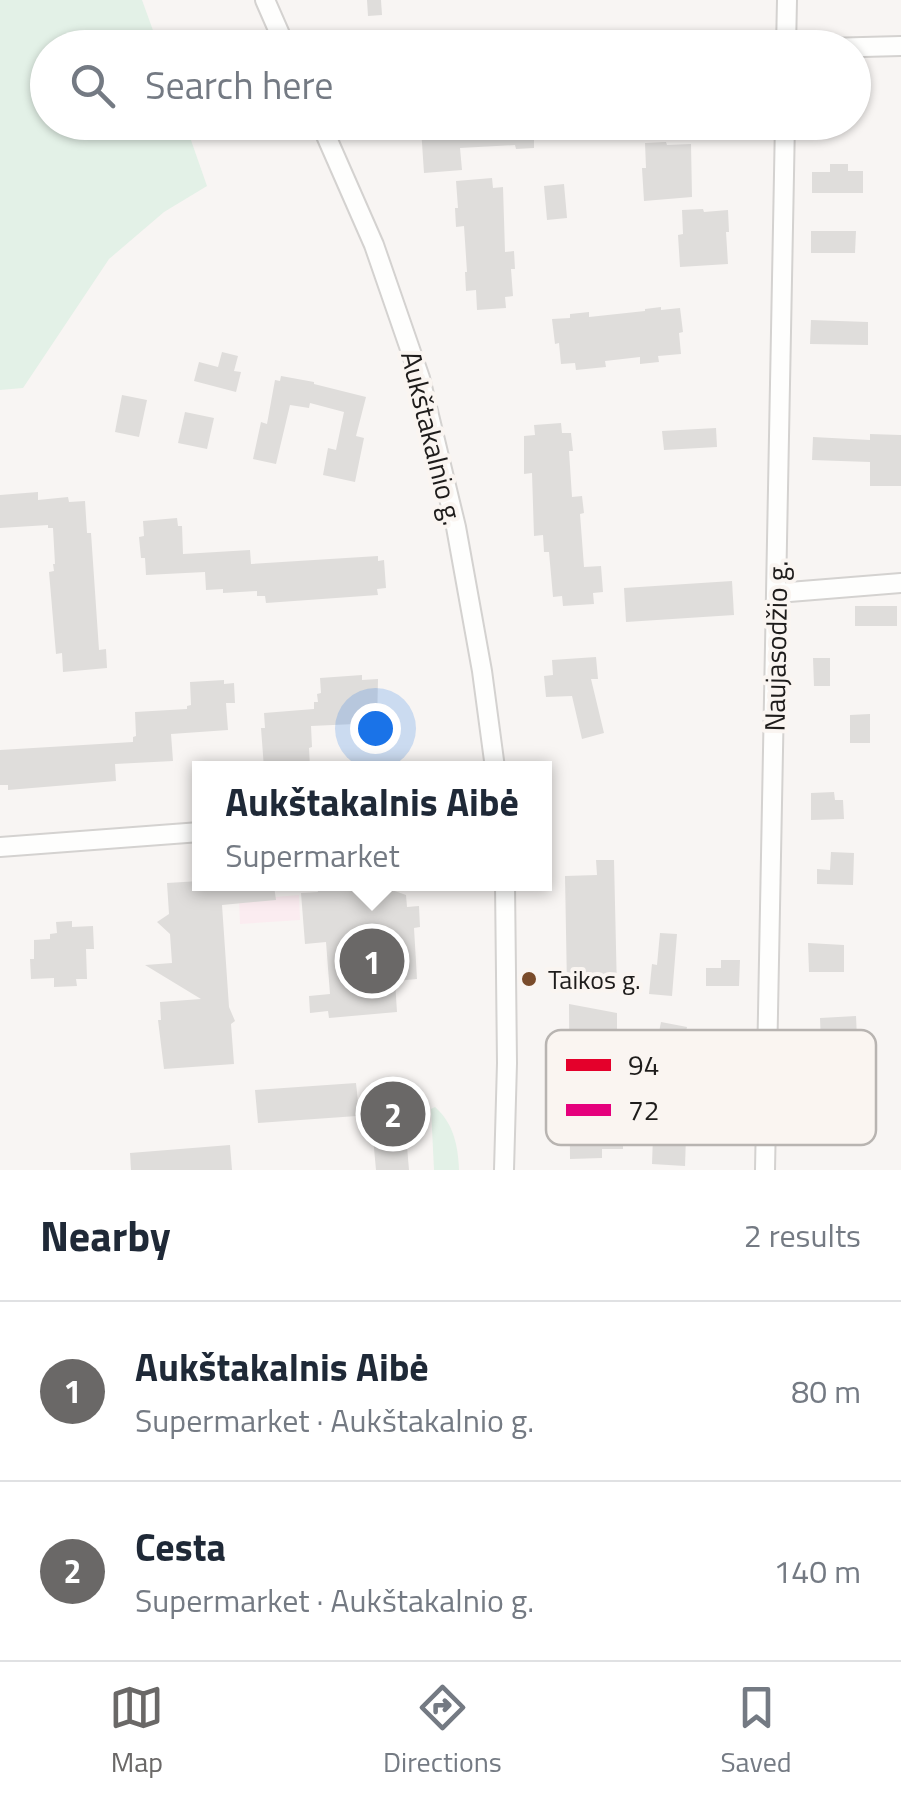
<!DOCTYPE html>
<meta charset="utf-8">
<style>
body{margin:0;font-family:"Titillium Web",sans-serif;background:#f2f2f3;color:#1f2937}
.you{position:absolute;left:375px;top:728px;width:35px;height:35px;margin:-25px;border:8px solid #fff;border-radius:50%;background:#1a73e8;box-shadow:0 0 0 15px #1a73e833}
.badge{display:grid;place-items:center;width:65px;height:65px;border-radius:50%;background:#6a6867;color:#fff;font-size:32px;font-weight:700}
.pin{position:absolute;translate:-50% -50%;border:5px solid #fff;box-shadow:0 2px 10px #0006}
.popup{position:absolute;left:192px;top:761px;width:360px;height:130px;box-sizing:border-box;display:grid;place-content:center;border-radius:0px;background:#fff;filter:drop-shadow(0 2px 8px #0005);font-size:32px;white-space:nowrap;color:#747a83}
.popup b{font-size:38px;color:#1f2937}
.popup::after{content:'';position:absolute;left:50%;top:100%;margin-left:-20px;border:20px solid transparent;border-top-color:#fff}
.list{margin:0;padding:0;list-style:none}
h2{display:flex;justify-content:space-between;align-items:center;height:130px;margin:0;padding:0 40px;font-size:42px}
h2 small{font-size:32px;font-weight:400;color:#747a83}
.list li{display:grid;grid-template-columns:65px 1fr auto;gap:30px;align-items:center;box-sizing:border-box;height:180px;padding:0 40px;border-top:2px solid #e0e1e3}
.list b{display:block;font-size:38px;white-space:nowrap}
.list p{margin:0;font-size:32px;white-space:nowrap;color:#747a83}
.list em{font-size:32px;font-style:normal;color:#747a83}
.icon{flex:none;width:55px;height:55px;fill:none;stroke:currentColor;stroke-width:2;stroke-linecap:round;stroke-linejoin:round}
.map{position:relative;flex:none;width:901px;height:1170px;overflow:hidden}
.search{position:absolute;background:#fff;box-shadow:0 2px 8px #0004;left:30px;right:30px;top:30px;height:110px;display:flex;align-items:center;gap:25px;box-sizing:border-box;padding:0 35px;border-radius:55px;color:#747a83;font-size:38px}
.sheet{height:490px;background:#fff}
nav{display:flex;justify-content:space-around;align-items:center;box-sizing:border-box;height:140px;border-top:2px solid #e0e1e3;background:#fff;font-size:28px;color:#747a83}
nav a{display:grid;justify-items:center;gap:5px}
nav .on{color:#6a6867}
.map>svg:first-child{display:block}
</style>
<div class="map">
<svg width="901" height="1170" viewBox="0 0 901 1170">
<rect width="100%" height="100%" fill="#f8f5f3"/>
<!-- commercial -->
<polygon fill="#fbecf0" points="299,895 300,920 240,924 239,900"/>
<!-- green -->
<g fill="#e3f1e7">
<polygon points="0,0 142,0 159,47 48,48 48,122 185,123 207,186 164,212 109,259 23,388 0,390"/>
<path d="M435 1107C454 1124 458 1146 459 1170H434L431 1109Z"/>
</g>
<!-- building -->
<g fill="#dfdddb">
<polygon points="367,0 381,0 382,15 368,16"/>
<polygon points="431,122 542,122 543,137 534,138 534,148 516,149 515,145 460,148 462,170 424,173 421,128 431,128"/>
<polygon points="666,142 667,145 691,144 692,197 644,201 642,168 646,168 645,143"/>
<polygon points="830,164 848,164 848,171 863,171 863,193 812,193 812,172 830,172"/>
<polygon points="492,178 493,188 503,187 505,252 514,251 515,269 511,269 513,296 505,297 506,308 477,310 476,290 466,291 465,272 467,272 464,226 456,227 455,208 458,208 456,181"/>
<polygon points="564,184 567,218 547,220 544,186"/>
<polygon points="703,209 704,212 728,210 729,232 726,232 728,264 680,267 678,235 683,234 682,210"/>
<polygon points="811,231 856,231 855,253 811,253"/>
<polygon points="661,307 661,310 680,308 683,332 679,333 681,354 658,356 659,362 640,364 640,357 605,361 606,367 576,370 575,363 561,364 559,343 555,344 552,319 570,318 570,314 589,312 589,317 645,311 645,309"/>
<polygon points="811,320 868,322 868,345 810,344"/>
<polygon points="222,352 238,356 234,371 241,372 236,392 194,381 199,362 218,367"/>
<polygon points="281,376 314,382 314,384 366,397 356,436 364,438 355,482 323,475 328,448 336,450 344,412 310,403 309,408 290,405 276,464 253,459 261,422 267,424 275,380 280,381"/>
<polygon points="122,395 147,400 139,437 115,432"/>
<polygon points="185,412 214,418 207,449 178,443"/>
<polygon points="561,423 562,433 571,433 573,451 569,451 572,497 582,496 584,513 580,514 584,567 601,566 603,592 593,593 594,604 563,606 562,596 553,597 549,552 544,552 543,535 534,536 532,473 524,474 524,436 535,435 534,425"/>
<polygon points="716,428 717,447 664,450 662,431"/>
<polygon points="870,434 901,435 901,486 870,486 870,462 812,460 813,437 870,440"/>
<polygon points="38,492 38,500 68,497 69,502 85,501 87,533 91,533 99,650 106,649 107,668 63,672 62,653 56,654 49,572 54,571 53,564 55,564 53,528 48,528 48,525 0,528 0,495"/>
<polygon points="177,518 178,526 182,526 183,554 250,550 251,564 378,556 378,561 384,560 386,588 377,589 378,595 266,603 265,596 257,596 257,591 223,593 223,589 206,590 205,572 146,575 145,558 141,558 139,537 144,536 143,521"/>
<polygon points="732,581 734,615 626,622 624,588"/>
<rect x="855" y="606" width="42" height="20"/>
<polygon points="596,657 598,679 591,679 604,733 582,739 572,696 546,697 544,676 553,675 552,660"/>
<polygon points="813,658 830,658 830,686 814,686"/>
<polygon points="362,675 362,680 378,679 377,723 311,726 312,747 309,748 310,768 264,768 261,728 265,728 264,713 314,709 314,702 318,702 317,694 321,693 320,678"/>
<polygon points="224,680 224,684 234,683 235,703 226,703 228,730 171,734 173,761 115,764 116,781 8,790 8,785 0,785 0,750 133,742 133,737 136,736 135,712 187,709 187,706 191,705 190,682"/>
<polygon points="870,714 870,743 850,743 850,715"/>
<polygon points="834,792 835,800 843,800 844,819 811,820 811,793"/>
<polygon points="831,852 854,853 853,885 817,884 817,869 830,870"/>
<polygon points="596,860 614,860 617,991 567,987 565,876 597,875"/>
<polygon points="200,881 200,884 240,884 238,890 274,886 276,900 222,905 229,1007 235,1021 231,1024 234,1064 164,1069 158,1020 161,1020 160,1002 201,999 145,965 172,963 170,934 157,922 169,914 167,883"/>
<polygon points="317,884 375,884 406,895 407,907 419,906 420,927 414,928 417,979 395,981 397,1012 329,1018 328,1011 310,1013 309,996 330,994 326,942 305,944 301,893 318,892"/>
<polygon points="72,921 72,927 93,926 94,949 86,949 87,979 76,979 77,986 54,987 54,978 31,979 30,959 34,959 34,940 50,939 50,934 57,933 56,922"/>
<polygon points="660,933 677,934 672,996 649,994 652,964 657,965"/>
<polygon points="808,943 844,945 844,972 809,972"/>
<polygon points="721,960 740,960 739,986 706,986 706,968 721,968"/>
<polygon points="569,1004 617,1013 617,1038 622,1037 622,1058 602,1058 601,1084 623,1084 623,1149 602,1149 602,1158 570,1159"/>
<polygon points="856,1016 857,1038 838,1039 838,1044 821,1045 820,1018"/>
<polygon points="661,1022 687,1027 681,1055 655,1052"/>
<polygon points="859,1076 860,1107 830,1107 830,1103 822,1103 821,1083 830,1083 830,1077"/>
<polygon points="356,1083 358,1102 403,1099 409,1170 376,1170 371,1115 258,1123 255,1090"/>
<polygon points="680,1085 725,1086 724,1125 706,1124 706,1130 676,1129 676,1103 679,1104"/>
<polygon points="653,1136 686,1137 685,1166 652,1164"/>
<polygon points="230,1145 232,1170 131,1170 130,1153"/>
</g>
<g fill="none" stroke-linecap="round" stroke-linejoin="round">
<defs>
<g id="street">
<polyline points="265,0 286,48"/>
<polyline points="786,48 787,0"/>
<polyline points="825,48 901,46"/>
<polyline points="320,122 374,245 420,378 456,527 482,671 495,768"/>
<polyline points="777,593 901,583"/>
<polyline points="0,847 200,832"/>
<polyline points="504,1170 507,1063 505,884"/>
<polyline points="765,1170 785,122"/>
</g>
</defs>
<!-- street casing -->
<use href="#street" stroke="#d4d2d0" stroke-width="22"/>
<!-- street -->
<use href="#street" stroke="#fefefd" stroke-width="18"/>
</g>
<!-- markers -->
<circle fill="#7a4b2a" stroke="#faf5f1" stroke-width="4" cx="529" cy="979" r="9"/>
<g text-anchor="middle" stroke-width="8" stroke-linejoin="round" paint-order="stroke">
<!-- bus labels -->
<g font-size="26" fill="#1e1c1b" stroke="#faf5f1" text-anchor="start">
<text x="548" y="989">Taikos g.</text>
</g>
<!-- street labels -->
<g font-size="28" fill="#1e1c1b" stroke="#faf5f1">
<text transform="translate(432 438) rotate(76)" y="10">Aukštakalnio g.</text>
<text transform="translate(776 646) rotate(-89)" y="10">Naujasodžio g.</text>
</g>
</g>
<!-- legend -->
<rect x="546" y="1030" width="330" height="115" rx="15" fill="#faf5f1" stroke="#b8b4b1" stroke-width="2.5"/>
<rect x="566" y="1059" width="45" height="12" fill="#e4002b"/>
<rect x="566" y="1104" width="45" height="12" fill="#e5007d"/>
<g font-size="28" fill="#1e1c1b">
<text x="628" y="1075">94</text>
<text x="628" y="1120">72</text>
</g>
</svg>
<div class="you"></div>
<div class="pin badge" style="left:372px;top:961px">1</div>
<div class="popup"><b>Aukštakalnis Aibė</b>Supermarket</div>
<div class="pin badge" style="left:393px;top:1114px">2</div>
<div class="search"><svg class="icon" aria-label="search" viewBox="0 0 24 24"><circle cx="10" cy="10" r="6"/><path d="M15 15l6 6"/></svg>Search here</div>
</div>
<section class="sheet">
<h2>Nearby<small>2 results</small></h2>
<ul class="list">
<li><span class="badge">1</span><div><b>Aukštakalnis Aibė</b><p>Supermarket · Aukštakalnio g.</p></div><em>80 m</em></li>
<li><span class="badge">2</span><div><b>Cesta</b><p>Supermarket · Aukštakalnio g.</p></div><em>140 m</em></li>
</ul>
</section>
<nav>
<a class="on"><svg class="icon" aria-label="map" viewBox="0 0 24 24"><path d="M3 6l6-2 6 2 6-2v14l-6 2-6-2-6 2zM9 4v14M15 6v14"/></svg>Map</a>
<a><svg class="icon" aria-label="directions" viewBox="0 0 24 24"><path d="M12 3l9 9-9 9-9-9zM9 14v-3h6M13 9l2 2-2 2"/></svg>Directions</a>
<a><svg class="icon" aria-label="saved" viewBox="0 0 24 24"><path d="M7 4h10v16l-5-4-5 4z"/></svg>Saved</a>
</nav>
